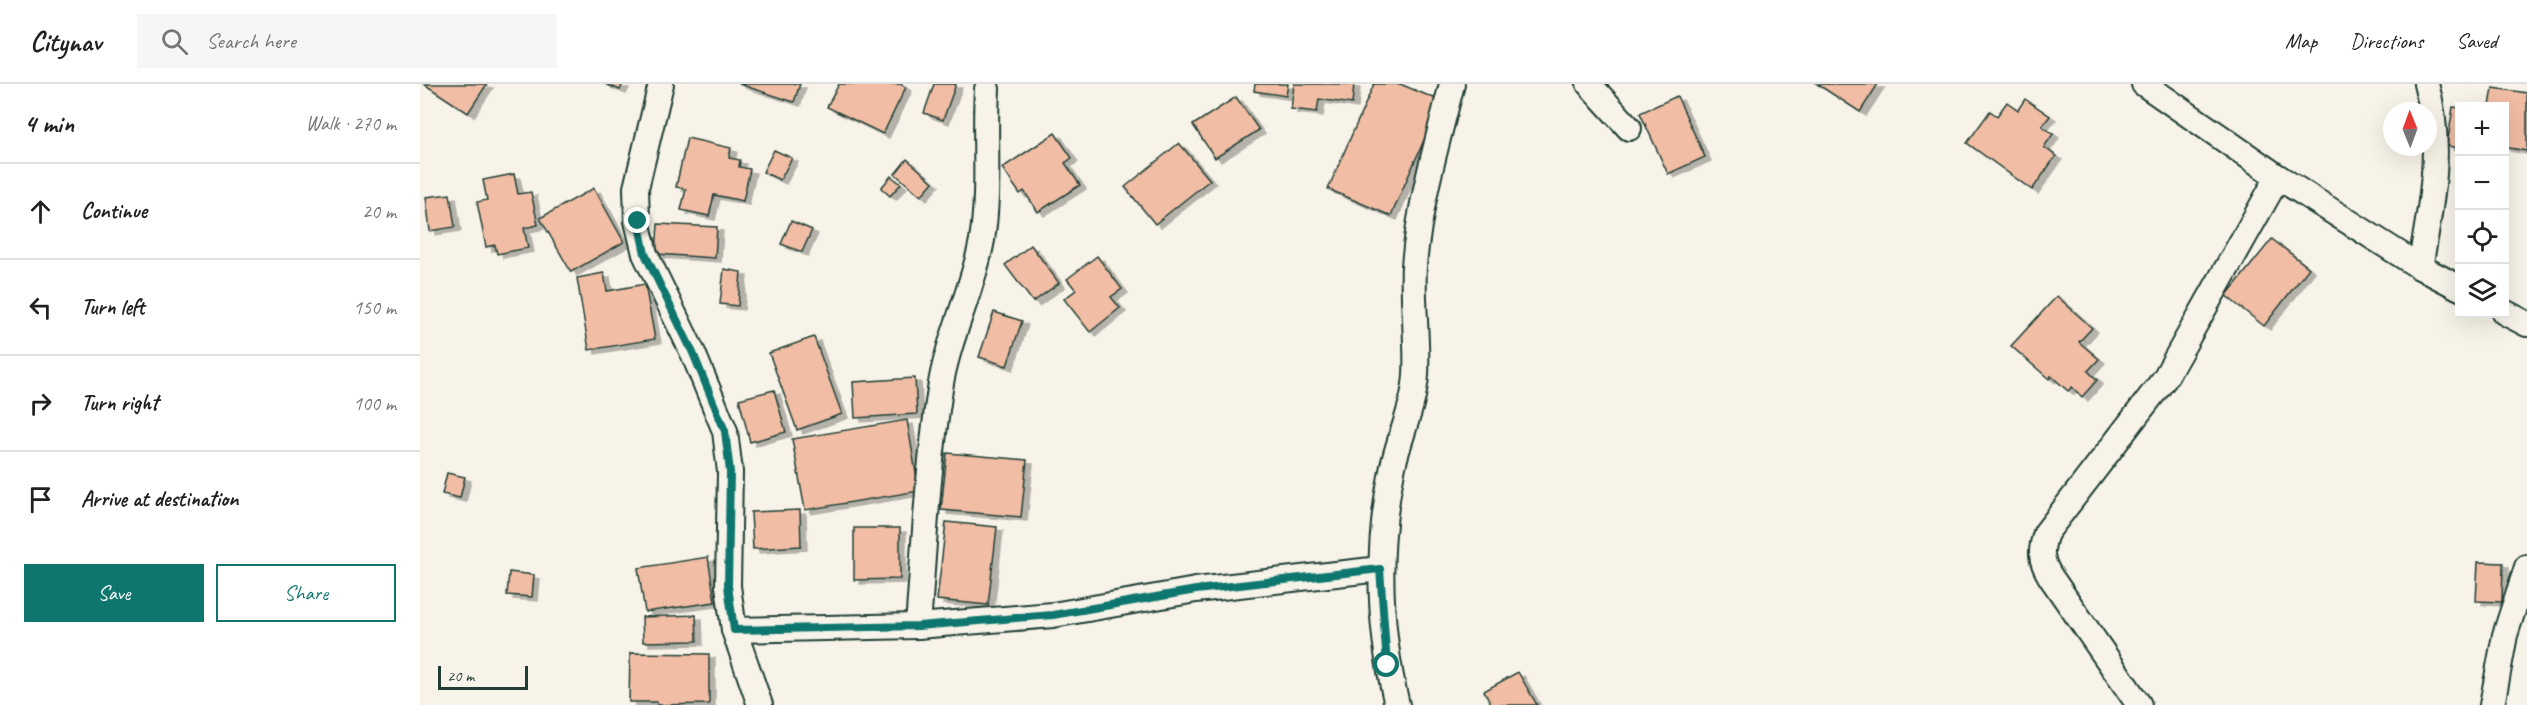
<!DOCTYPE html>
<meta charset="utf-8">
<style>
body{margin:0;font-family:Caveat,sans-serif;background:#f6f6f6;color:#202124}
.controls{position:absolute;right:18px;top:18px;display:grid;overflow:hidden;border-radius:0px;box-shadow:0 6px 24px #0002}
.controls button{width:54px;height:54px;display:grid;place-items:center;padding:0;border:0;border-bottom:2px solid #e0e0e0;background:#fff;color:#202124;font:30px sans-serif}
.compass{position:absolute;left:1963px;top:18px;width:54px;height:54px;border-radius:50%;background:#fff;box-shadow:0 6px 24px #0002;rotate:359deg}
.scale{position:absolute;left:18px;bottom:15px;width:90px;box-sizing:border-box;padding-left:6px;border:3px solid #1f3d34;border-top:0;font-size:16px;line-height:21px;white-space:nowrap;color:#1f3d34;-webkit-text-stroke:4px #f7f3e8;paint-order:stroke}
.stop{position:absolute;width:18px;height:18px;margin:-14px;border:4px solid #0f766e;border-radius:50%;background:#fff}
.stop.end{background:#0f766e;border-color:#fff;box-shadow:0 2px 6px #0008}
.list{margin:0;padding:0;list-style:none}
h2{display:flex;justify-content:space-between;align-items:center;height:78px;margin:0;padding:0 24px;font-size:26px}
h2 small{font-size:20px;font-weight:400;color:#757577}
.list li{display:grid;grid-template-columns:39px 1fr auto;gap:18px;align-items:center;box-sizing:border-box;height:96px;padding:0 24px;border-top:2px solid #e0e0e0}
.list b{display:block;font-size:22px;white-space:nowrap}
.list em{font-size:20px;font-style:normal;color:#757577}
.actions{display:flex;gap:12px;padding:18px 24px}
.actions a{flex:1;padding:14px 0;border:2px solid #0f766e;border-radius:0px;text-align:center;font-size:21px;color:#0f766e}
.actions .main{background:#0f766e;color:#fff}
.icon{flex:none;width:33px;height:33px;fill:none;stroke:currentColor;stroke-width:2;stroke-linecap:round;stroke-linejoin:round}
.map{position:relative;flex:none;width:2107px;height:621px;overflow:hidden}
header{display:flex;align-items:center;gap:36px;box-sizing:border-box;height:84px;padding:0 30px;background:#fff;border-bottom:2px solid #e0e0e0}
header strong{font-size:28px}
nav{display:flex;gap:33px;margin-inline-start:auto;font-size:21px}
.search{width:420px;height:54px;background:#f6f6f6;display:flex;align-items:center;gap:15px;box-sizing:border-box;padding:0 21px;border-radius:0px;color:#757577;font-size:22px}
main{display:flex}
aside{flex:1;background:#fff}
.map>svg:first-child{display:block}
</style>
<header>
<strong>Citynav</strong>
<div class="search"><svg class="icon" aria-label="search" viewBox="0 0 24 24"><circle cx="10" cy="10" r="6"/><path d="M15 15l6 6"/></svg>Search here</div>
<nav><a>Map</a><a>Directions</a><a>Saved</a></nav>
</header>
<main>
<aside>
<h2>4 min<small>Walk · 270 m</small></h2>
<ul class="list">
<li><svg class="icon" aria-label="ahead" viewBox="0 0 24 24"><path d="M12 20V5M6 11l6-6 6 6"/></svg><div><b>Continue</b></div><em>20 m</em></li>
<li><svg class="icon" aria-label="left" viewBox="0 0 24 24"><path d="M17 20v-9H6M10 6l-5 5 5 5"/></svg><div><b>Turn left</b></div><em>150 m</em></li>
<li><svg class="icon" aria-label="right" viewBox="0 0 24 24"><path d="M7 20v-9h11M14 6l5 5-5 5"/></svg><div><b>Turn right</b></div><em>100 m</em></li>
<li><svg class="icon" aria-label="arrive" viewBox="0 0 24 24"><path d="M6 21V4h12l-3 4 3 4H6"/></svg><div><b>Arrive at destination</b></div></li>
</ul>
<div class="actions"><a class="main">Save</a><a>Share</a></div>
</aside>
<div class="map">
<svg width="2107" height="621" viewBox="0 0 2107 621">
<defs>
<filter id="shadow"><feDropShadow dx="6" dy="4" stdDeviation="0" flood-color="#0004"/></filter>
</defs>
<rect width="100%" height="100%" fill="#f7f3e8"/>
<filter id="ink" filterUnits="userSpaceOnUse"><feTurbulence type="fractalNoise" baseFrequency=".0167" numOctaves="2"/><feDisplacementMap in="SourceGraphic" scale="12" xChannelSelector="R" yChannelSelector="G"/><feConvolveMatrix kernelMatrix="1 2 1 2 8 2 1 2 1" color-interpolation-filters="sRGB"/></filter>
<g filter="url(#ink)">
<!-- building -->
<g fill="#f1bda4" stroke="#1f3d34" stroke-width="1.5" filter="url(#shadow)">
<polygon points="4,0 67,0 48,29"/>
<polygon points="185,0 203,0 200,6"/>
<polygon points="319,0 380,0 374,18"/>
<polygon points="419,0 480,0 486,3 463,50 407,23"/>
<polygon points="514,0 536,0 523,36 504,29"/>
<polygon points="835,0 868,0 866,12 834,7"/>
<polygon points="874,0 934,0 932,20 899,15 897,28 871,25"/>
<polygon points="954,0 980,0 1021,17 971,132 908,105"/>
<polygon points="1397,0 1458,0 1440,28"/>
<polygon points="2073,4 2107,9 2107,67 2084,63 2084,22 2070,22"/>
<polygon points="1257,12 1285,73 1248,90 1220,29"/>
<polygon points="816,13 839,46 795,74 773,41"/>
<polygon points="1605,15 1630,32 1622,42 1633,50 1624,63 1636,72 1612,106 1547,59 1570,27 1577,32 1587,18 1598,26"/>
<polygon points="2033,23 2040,24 2040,64 2027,62"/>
<polygon points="635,49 652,74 645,79 660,101 618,128 604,107 600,110 582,84"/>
<polygon points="267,54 311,64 309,74 320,76 319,83 330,85 323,117 294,111 289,132 261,126 266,105 256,103"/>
<polygon points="759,59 790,96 735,140 705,103"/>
<polygon points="354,66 372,74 360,96 343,88"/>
<polygon points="487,75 513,98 501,112 475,90"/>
<polygon points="94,90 98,110 111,108 118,141 104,144 108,164 77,170 75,161 66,163 57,118 67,116 63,96"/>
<polygon points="471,92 481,100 470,112 461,104"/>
<polygon points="174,104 204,158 151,188 120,134"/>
<polygon points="30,110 35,143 10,147 6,113"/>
<polygon points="371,137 392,146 382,168 361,160"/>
<polygon points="238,140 297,143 295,174 236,170"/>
<polygon points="1852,155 1889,184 1844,242 1806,212"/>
<polygon points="611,161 639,199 613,218 585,181"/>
<polygon points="677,172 702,205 691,213 700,224 670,248 644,215 656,206 647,195"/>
<polygon points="304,185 321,188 318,222 300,220"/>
<polygon points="184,189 187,207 225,200 235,255 169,266 157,194"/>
<polygon points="1637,212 1672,244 1659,258 1679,275 1668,287 1677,296 1662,313 1652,303 1648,307 1631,292 1629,295 1591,262"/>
<polygon points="574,228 602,237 587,282 559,273"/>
<polygon points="394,253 422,330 377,346 349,269"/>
<polygon points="495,294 497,330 435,334 433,298"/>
<polygon points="354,306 366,348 330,358 319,315"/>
<polygon points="487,336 499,407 385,426 372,355"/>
<polygon points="527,369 607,376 601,433 521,426"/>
<polygon points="27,389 45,393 40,414 22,410"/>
<polygon points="380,426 381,462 333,465 331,428"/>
<polygon points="526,438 577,443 568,521 517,516"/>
<polygon points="434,444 480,444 480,495 434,496"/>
<polygon points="288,473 295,518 225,528 218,484"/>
<polygon points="2058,478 2083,479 2082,518 2056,517"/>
<polygon points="89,488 114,491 112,513 87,511"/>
<polygon points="276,531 277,557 223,558 222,533"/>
<polygon points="210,569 289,570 289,620 237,621 237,618 209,618"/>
<polygon points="1098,588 1117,621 1072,621 1064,607"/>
</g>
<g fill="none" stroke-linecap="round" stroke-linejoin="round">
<defs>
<g id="minor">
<polyline points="241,0 216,104 217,137 225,170 273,269 305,347 310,388 308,502 314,546 340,621"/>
<polyline points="1169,0 1209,44"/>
<polyline points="1724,0 1858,93 2000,183 2040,204"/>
<path d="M2000 183C2011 122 2024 62 2006 0"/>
<polyline points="2084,228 2107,240"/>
<path d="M498 542C504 463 508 383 520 305 528 253 553 207 562 156 570 106 564 55 567 5"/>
<polyline points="314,546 498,542 633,531 776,506 960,485"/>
<path d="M977 621C959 545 956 464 972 387 978 355 994 324 996 291 998 255 992 218 994 182 999 121 1017 59 1032 0"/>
<path d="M1719 621 1630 492C1620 475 1620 467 1626 449L1745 294 1858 93"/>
<polyline points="2072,621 2085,551 2107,483"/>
</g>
</defs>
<!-- minor casing -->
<use href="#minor" stroke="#1f3d34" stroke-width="28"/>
<!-- minor -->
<use href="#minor" stroke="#f7f3e8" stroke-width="24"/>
</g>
</g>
<g fill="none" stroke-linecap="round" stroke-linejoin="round" filter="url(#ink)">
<!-- route -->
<polyline stroke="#0f766e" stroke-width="8" points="218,137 225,170 273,269 305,347 310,388 308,502 314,546 498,542 633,531 776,506 960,485 967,581"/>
</g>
</svg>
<div class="controls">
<button>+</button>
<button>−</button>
<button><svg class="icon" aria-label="locate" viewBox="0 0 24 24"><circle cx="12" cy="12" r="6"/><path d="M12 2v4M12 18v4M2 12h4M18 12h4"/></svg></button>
<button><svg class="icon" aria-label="layers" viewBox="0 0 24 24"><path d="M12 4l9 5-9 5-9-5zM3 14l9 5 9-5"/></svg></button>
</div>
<svg class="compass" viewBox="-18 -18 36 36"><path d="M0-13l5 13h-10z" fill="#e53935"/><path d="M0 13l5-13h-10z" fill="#757577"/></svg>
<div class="scale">20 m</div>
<div class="stop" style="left:967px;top:581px"></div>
<div class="stop end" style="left:218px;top:137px"></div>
</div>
</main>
